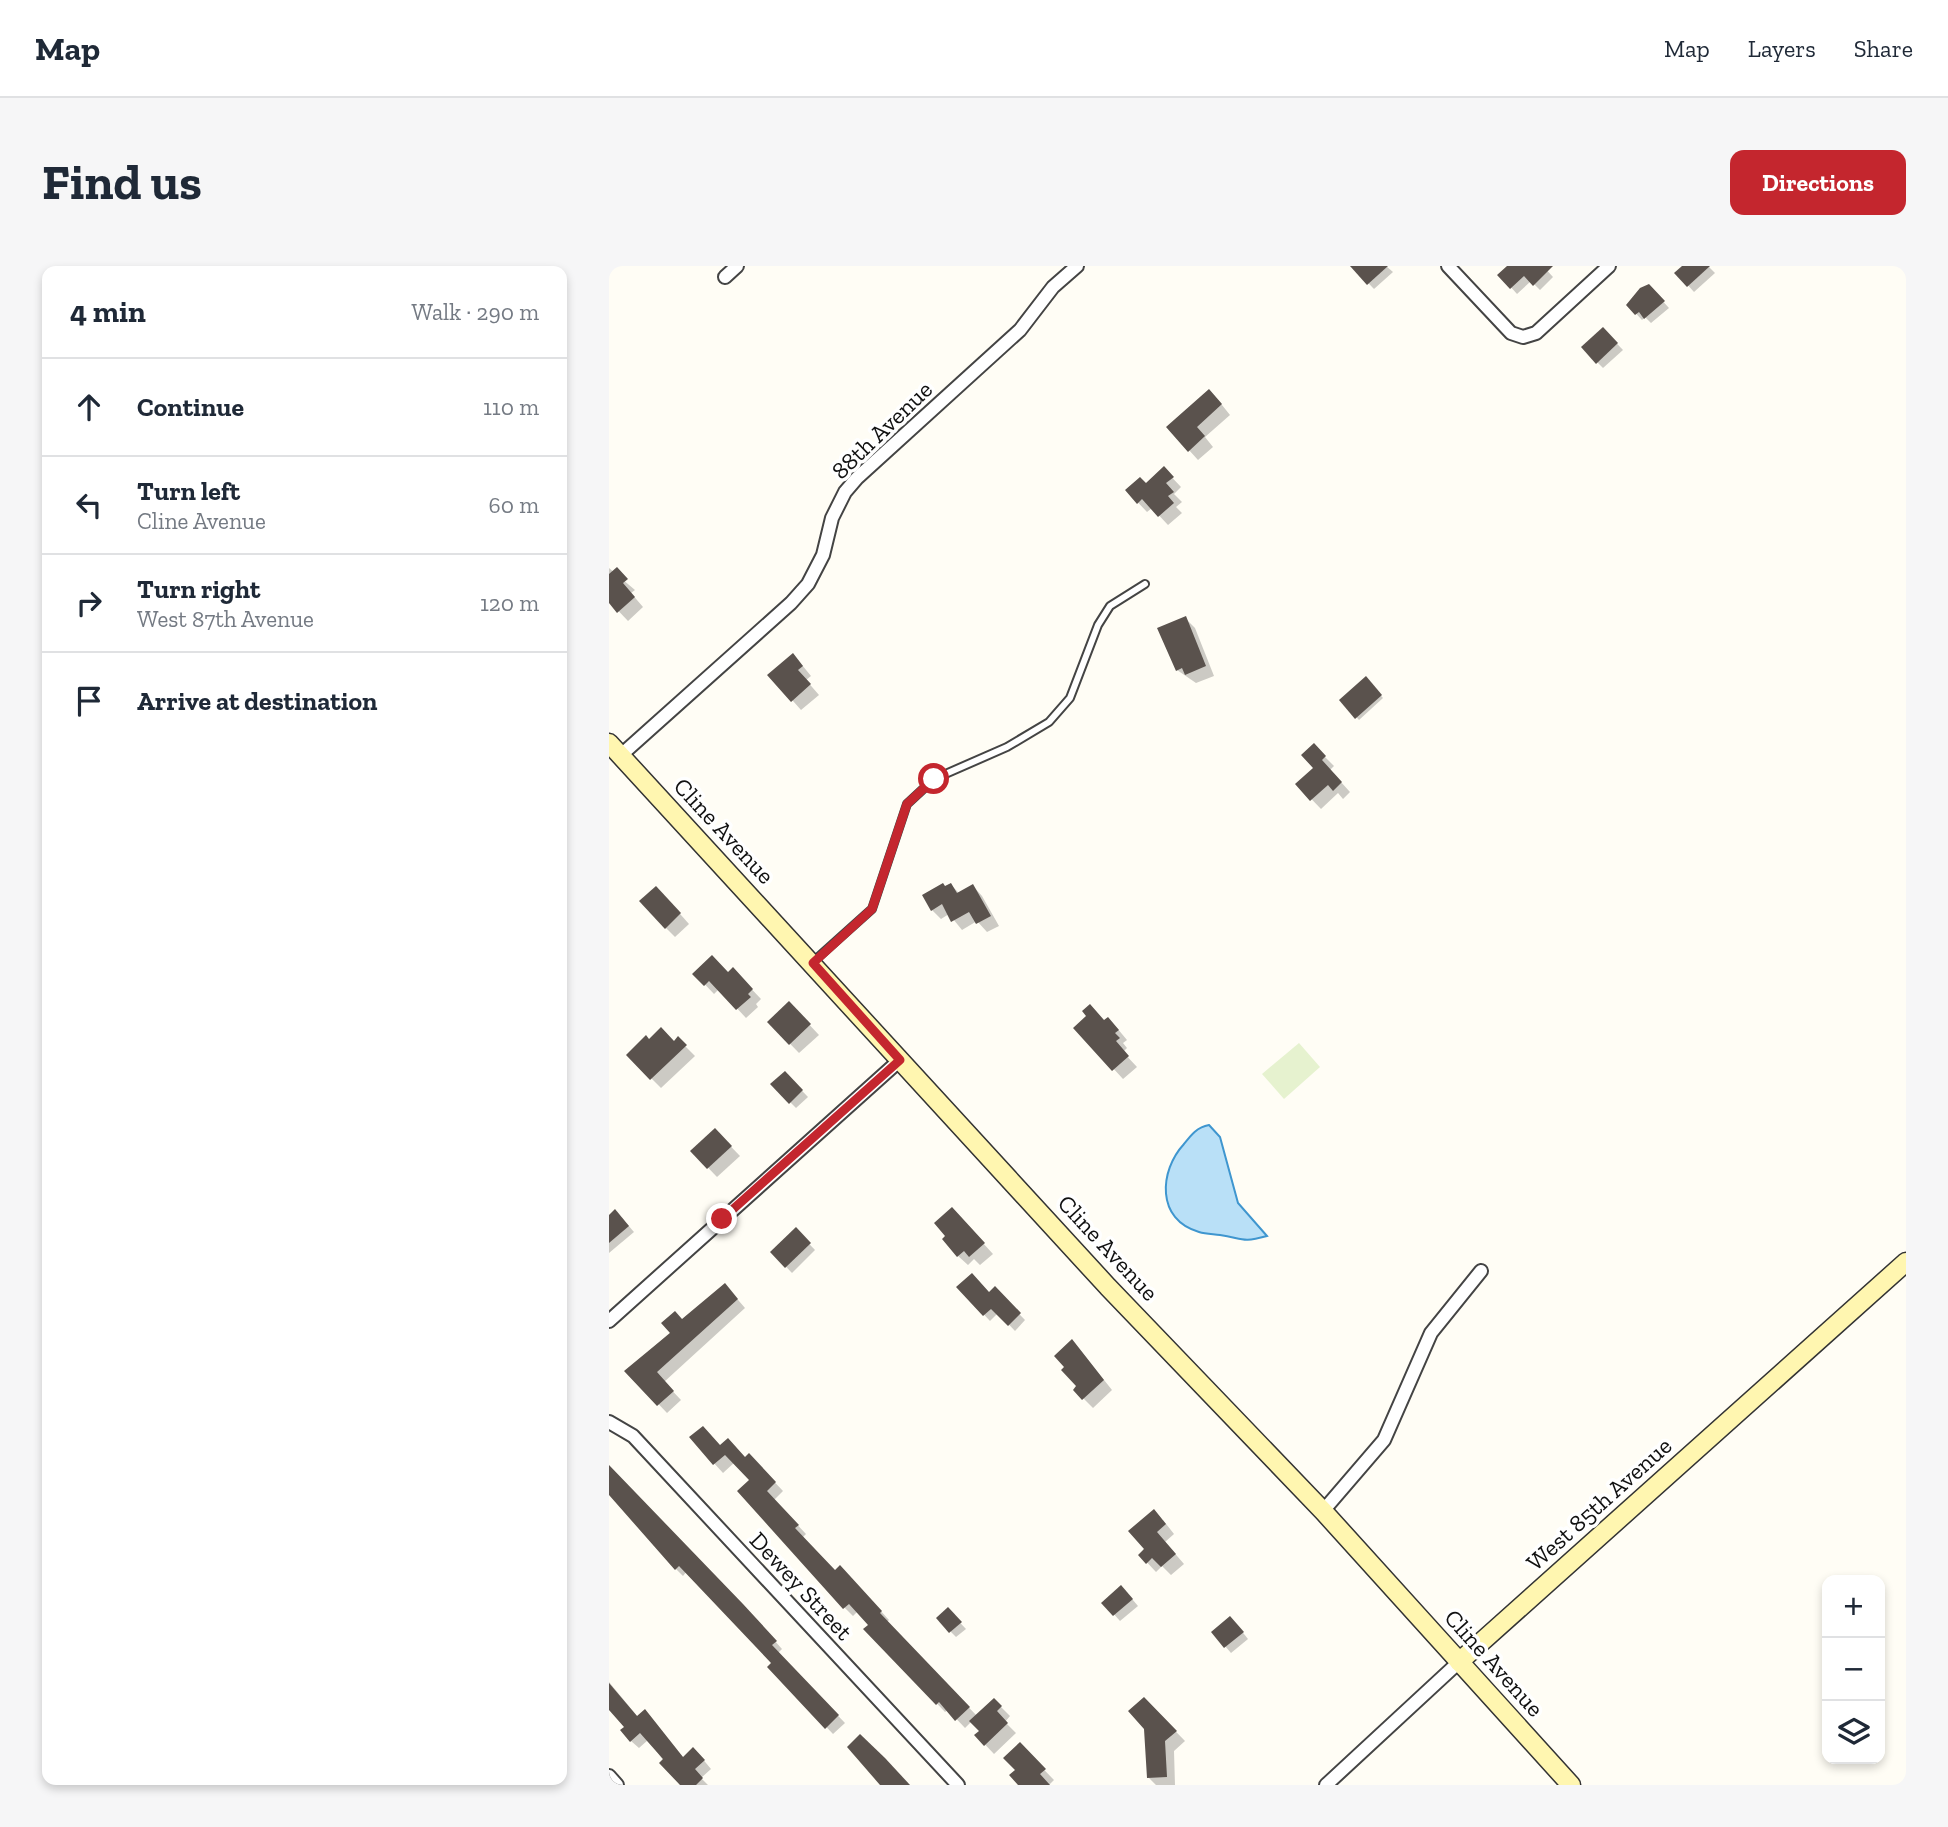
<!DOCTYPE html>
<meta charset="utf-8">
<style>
body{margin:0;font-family:"Zilla Slab",serif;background:#f6f6f7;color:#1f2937}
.controls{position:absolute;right:21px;bottom:21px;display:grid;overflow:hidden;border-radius:14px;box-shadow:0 4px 10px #0003}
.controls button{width:63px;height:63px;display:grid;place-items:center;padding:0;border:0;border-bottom:2px solid #e0e1e3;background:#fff;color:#1f2937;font:35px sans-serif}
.stop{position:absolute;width:21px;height:21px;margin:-16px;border:5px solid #c4262e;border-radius:50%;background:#fff}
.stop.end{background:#c4262e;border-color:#fff;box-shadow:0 2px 7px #0008}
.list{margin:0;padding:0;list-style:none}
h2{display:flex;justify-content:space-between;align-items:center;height:91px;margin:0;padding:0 28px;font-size:30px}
h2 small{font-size:23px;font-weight:400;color:#747a83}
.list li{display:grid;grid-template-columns:46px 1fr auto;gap:21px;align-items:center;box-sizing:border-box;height:98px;padding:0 28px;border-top:2px solid #e0e1e3}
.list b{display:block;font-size:26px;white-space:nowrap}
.list p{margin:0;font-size:23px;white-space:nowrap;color:#747a83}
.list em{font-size:23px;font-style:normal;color:#747a83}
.icon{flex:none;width:38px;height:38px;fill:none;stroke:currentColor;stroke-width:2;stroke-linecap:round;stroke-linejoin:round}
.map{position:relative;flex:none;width:1297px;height:1519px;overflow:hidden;border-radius:14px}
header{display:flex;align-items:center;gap:42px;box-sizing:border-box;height:98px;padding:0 35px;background:#fff;border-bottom:2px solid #e0e1e3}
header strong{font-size:33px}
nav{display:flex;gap:38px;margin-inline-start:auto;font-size:24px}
.intro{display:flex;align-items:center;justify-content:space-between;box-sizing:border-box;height:168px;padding:0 42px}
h1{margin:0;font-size:49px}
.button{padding:18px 32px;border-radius:14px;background:#c4262e;color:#fff;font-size:24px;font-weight:700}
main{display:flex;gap:42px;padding:0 42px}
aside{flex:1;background:#fff;border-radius:14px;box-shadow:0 4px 10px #0003}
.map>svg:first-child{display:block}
</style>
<header>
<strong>Map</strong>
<nav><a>Map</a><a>Layers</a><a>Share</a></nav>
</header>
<div class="intro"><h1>Find us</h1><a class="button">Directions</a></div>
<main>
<aside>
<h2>4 min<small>Walk · 290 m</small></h2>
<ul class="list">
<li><svg class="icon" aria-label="ahead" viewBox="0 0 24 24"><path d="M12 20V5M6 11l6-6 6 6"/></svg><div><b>Continue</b></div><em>110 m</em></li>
<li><svg class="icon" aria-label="left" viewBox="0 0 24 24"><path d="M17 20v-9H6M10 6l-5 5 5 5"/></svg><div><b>Turn left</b><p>Cline Avenue</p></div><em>60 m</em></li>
<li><svg class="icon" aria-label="right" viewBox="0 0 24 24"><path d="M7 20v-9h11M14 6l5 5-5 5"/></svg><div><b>Turn right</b><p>West 87th Avenue</p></div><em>120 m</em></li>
<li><svg class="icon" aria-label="arrive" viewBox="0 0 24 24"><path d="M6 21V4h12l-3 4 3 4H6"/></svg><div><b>Arrive at destination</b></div></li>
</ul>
</aside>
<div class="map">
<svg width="1297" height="1519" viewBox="0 0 1297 1519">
<rect width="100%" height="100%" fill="#fffdf5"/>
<!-- pitch -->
<polygon fill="#e6f2cf" points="690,777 711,801 675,833 653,808"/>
<!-- water -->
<path fill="#b9e0f7" stroke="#3f96cf" stroke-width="2" d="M600 859 611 871 629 937 658 970C632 977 636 973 611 969 604 968 597 968 590 966 547 954 550 905 575 878 582 869 588 861 600 859Z"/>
<!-- shadow -->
<g fill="#0003">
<polygon points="743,0 777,0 784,6 765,23"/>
<polygon points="901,0 934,0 944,11 931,24 922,15 908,28 891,9"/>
<polygon points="1074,0 1099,0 1106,7 1085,26 1068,7"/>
<polygon points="1040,20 1060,42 1042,57 1036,51 1033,54 1019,39"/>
<polygon points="994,63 1014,84 994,102 974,82"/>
<polygon points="609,134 621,149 596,171 604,181 589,194 559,161"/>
<polygon points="555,203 572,221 565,228 573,236 567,241 573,247 559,259 543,242 538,246 518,225 537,219"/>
<polygon points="0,302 26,324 22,327 34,341 19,355 0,335"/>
<polygon points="576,352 586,362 605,410 587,417 568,404"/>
<polygon points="193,399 202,410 197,414 210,429 192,444 161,409"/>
<polygon points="757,413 774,432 750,454 732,434"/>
<polygon points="705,480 725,500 721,504 741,526 734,533 729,527 712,543 688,518 706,502"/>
<polygon points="342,619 351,628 364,620 373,630 390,660 378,666 368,655 353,664 340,648 332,653 323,644"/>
<polygon points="56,631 80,658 66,671 57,662"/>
<polygon points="86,708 119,708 133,713 152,733 147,738 149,741 137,752 110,723 105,728"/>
<polygon points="180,737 210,769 190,787 160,756"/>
<polygon points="496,756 508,762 518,774 514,777 518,782 514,786 528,801 514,813 467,762"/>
<polygon points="69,773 86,790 52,822 19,789 40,775 65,777"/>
<polygon points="176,807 199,831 187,842 164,819"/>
<polygon points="106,864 131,890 108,911 83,885"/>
<polygon points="0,951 12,951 25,966 0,987"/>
<polygon points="352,953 384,988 371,999 365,993 359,999 349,990"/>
<polygon points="187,964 206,984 183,1007 163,986"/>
<polygon points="349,1021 381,1028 386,1023 416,1054 406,1065 389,1047 381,1055"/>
<polygon points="124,1028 136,1042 55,1116 72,1134 58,1147 18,1105 74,1055"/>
<polygon points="472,1085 503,1124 484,1142 466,1124 469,1121"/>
<polygon points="82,1172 136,1193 140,1189 174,1225 165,1234 197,1268 193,1272 226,1306 240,1310 280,1354 278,1356 368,1450 385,1434 401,1450 396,1456 407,1467 385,1488 367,1469 372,1465 363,1455 356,1462 339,1444 336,1446 257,1363 261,1359 249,1345 244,1350 235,1341 142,1214 126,1196 114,1207"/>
<polygon points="0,1211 141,1347 173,1383 169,1387 236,1457 224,1468 160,1401 164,1397 78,1305 74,1310 67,1303 0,1228"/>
<polygon points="554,1254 565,1268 556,1276 575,1298 562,1309 553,1300 547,1306 531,1289"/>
<polygon points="518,1327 529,1340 511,1355 495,1337"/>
<polygon points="339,1344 357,1363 347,1371 342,1366"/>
<polygon points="627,1358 639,1373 622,1387 604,1366"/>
<polygon points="0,1416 29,1451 75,1492 92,1491 102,1503 92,1512 99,1519 73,1519 39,1474 30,1482 22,1475 17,1461 0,1441"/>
<polygon points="535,1433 576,1475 565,1485 566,1519 547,1519 540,1512"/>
<polygon points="411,1479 445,1514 440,1519 410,1519 408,1504"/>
</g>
<!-- building -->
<g fill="#5a524d">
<polygon points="741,0 779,0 758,19"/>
<polygon points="898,0 944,0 924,20 915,10 901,23 888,9"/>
<polygon points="1073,0 1101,0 1078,21 1065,7"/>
<polygon points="1040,18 1056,35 1035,53 1030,46 1026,49 1017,39 1031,22"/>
<polygon points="994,61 1009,77 987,98 972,81"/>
<polygon points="600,123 613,138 588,161 596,170 579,186 557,161"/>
<polygon points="555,200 565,211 557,217 565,226 559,230 565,237 549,251 533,233 528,238 516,224 531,211 537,217"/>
<polygon points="8,301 19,313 14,317 26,331 8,347 0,337 0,308"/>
<polygon points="577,350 597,400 576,409 573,402 567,405 548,362"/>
<polygon points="184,387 194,400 189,404 202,418 182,436 158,409"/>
<polygon points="757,410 773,429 746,453 730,434"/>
<polygon points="705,477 717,490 713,494 733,516 724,525 719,519 701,535 686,518 704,502 692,489"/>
<polygon points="334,617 336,620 342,617 348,627 364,618 382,650 367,658 360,646 342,656 333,638 322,645 313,629"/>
<polygon points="47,620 72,647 56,663 30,635"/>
<polygon points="103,689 119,706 124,701 144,723 139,728 142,731 127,744 100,715 95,720 83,708"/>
<polygon points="180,735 202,758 180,779 158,756"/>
<polygon points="481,738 495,754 499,751 510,764 506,767 511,772 507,775 520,790 503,805 464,762 477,750 473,745"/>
<polygon points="52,761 65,775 69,770 78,779 41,814 17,789 37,769 40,773"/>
<polygon points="176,805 194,824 180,838 161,818"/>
<polygon points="106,862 123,880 98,903 81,885"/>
<polygon points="343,941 376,977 360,991 355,985 348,991 333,973 336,970 325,957"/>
<polygon points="6,943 20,960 0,977 0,949"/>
<polygon points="187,961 202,977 176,1002 161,986"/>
<polygon points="363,1007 380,1026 386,1020 412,1047 399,1060 382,1043 374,1050 347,1021"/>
<polygon points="116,1017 129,1033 48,1106 65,1125 48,1140 15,1105 61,1067 52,1057 66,1045 73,1053"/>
<polygon points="463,1073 495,1114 473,1134 464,1124 467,1120 452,1104 455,1101 445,1090"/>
<polygon points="94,1160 111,1179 119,1172 136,1191 140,1187 167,1216 158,1225 190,1259 186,1262 226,1304 231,1299 273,1345 271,1347 361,1441 346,1455 330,1436 327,1439 254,1363 259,1359 240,1338 234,1343 128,1225 140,1214 116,1189 104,1199 80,1171"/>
<polygon points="0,1199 134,1338 168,1375 163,1379 230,1449 216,1463 158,1401 162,1397 70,1300 66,1304 0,1229"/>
<polygon points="545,1243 557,1258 548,1266 567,1288 552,1301 543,1292 537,1298 529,1289 535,1283 519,1265"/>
<polygon points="512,1319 524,1333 504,1350 492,1337"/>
<polygon points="339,1341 353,1356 340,1367 327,1352"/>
<polygon points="621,1350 635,1366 615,1382 602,1366"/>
<polygon points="0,1417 28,1450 36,1443 74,1491 84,1481 96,1494 86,1503 94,1512 87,1519 71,1519 50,1497 54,1493 31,1467 21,1476 11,1464 15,1461 0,1444"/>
<polygon points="535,1431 568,1465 556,1475 558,1511 538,1512 535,1463 519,1445"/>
<polygon points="385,1432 393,1440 388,1445 399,1457 375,1480 365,1469 370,1465 360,1455"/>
<polygon points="251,1468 276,1492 301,1519 271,1519 238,1481"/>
<polygon points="411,1476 437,1503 431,1508 441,1519 409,1519 400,1509 406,1504 394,1492"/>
</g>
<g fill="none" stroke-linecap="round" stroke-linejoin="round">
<defs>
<polyline id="lane" points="205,695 263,643 298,538 325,513 398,481 440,456 461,432 489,359 501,340 536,318"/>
<g id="street">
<polyline points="839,0 902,67 914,71 927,67 1000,0"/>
<polyline points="116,11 128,0"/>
<polyline points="11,490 182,337 199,318 214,289 223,252 236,226 248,212 411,64 444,21 468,0"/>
<polyline points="0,1055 291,794"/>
<polyline points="0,1156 24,1170 349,1519"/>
<polyline points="714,1245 775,1174 822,1067 872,1005"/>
<polyline points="0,1510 8,1519"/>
<polyline points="717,1519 850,1396"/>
</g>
<g id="secondary">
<polyline points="0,477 499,1021 714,1245 962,1519"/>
<polyline points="850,1396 1297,996"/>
</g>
</defs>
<!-- lane casing -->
<use href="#lane" stroke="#444" stroke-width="10"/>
<!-- street casing -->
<use href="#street" stroke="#444" stroke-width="16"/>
<!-- secondary casing -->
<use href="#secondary" stroke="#333" stroke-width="21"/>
<!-- lane -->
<use href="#lane" stroke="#fff" stroke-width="6"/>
<!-- street -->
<use href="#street" stroke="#fff" stroke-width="12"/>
<!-- secondary -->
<use href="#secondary" stroke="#fff6b0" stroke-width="18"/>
</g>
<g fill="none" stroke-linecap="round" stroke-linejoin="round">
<!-- route -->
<polyline stroke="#c4262e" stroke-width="9" points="113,953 291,794 204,697 263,643 298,538 325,513"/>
</g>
<g text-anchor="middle" stroke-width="7" stroke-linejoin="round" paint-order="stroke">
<!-- street labels -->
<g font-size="24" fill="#111" stroke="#fff">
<text transform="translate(273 164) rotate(-44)" y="8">88th Avenue</text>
<text transform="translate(115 565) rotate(47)" y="8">Cline Avenue</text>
<text transform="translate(499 982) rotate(47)" y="8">Cline Avenue</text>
<text transform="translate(990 1238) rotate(-42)" y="8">West 85th Avenue</text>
<text transform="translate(192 1320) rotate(47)" y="8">Dewey Street</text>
<text transform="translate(885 1397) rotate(48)" y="8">Cline Avenue</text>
</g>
</g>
</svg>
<div class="controls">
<button>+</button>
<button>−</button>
<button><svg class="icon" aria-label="layers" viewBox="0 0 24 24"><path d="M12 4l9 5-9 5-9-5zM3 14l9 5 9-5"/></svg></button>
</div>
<div class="stop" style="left:325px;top:513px"></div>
<div class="stop end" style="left:113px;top:953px"></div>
</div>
</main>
